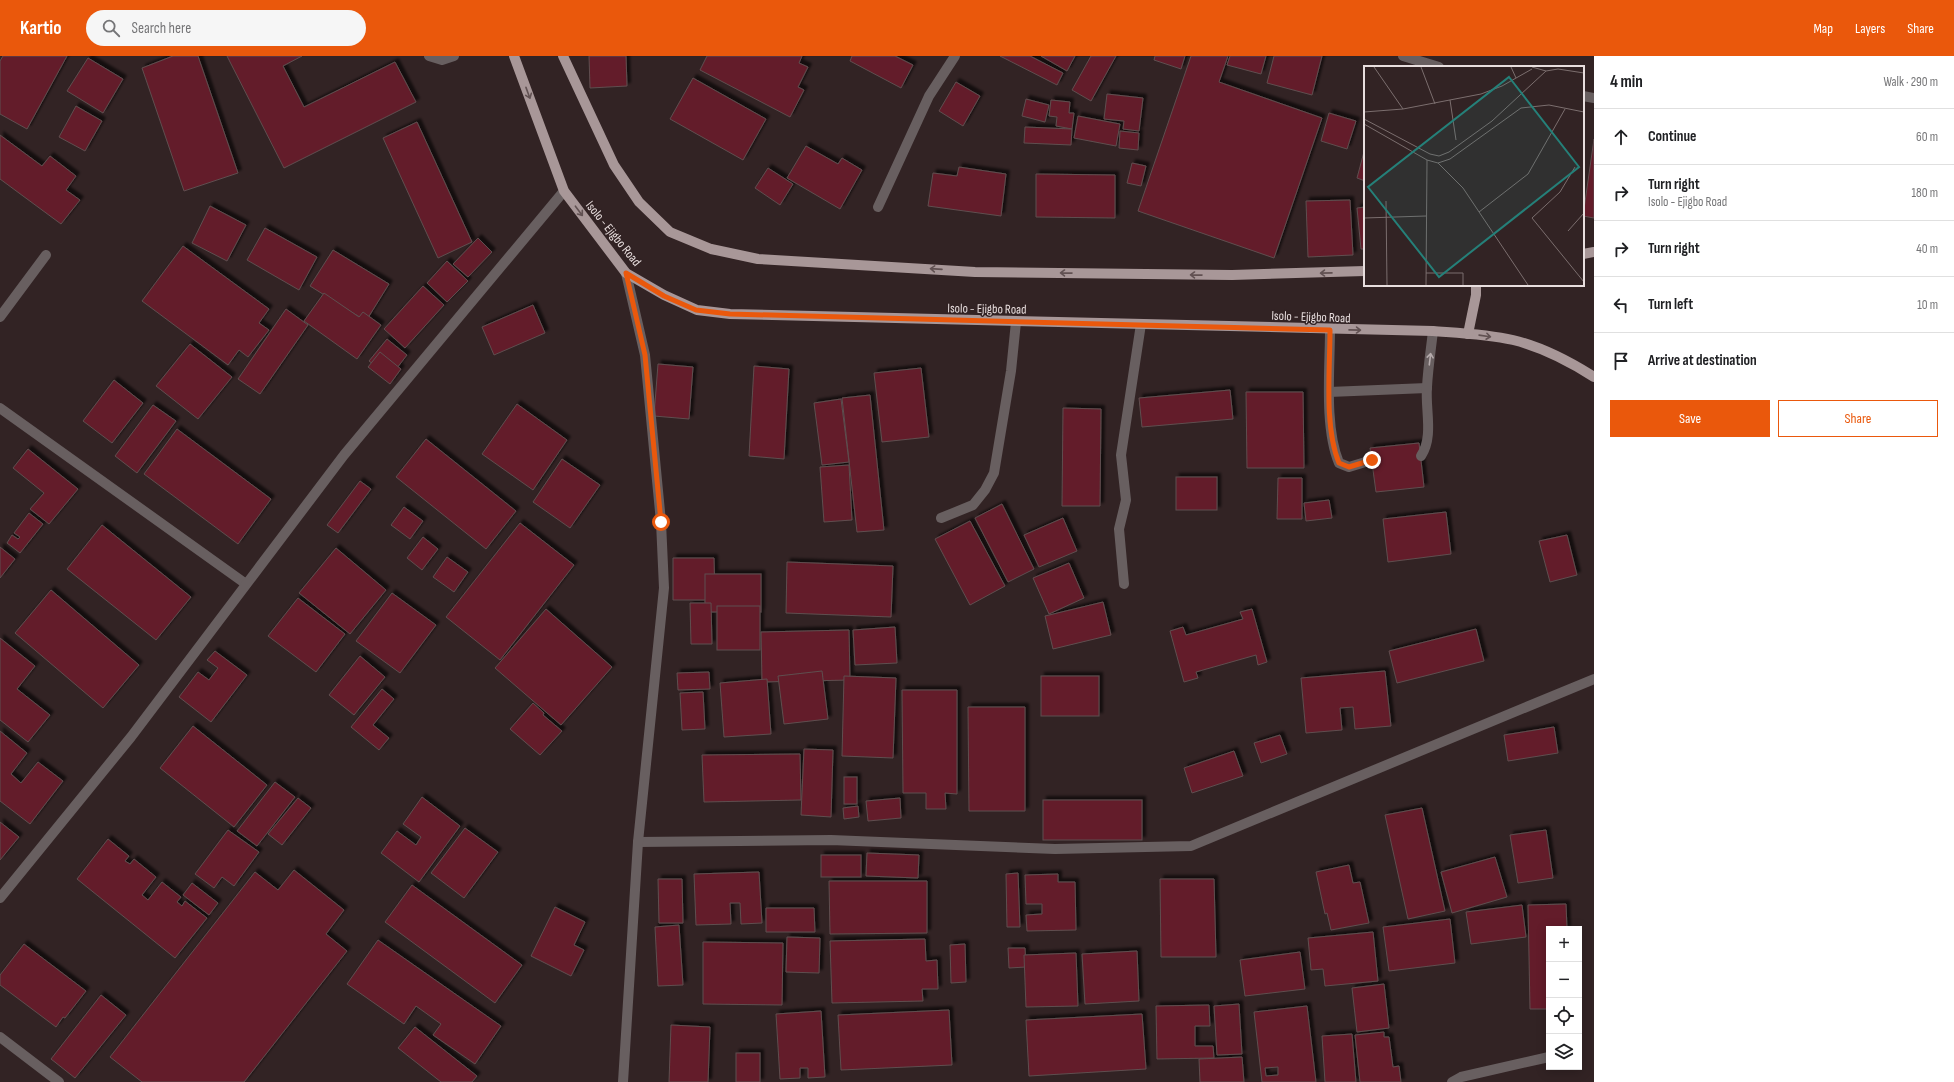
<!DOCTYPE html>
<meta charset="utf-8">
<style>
body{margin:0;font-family:"Sofia Sans Condensed",sans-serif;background:#f6f6f6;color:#202124}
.controls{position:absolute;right:12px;bottom:12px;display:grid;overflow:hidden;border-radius:0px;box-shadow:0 2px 10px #0003}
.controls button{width:36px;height:36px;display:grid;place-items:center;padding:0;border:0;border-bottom:1px solid #e0e0e0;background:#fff;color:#202124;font:20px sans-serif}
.stop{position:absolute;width:12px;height:12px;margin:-9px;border:3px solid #ea580c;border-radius:50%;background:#fff}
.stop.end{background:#ea580c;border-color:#fff;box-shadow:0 1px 4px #0008}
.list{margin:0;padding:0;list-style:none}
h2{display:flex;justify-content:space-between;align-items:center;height:52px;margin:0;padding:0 16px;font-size:17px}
h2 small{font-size:13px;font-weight:400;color:#757577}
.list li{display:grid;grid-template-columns:26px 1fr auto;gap:12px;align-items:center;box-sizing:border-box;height:56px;padding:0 16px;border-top:1px solid #e0e0e0}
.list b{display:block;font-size:15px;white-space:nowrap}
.list p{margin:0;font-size:13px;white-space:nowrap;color:#757577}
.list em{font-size:13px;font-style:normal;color:#757577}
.actions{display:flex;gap:8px;padding:12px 16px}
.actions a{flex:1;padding:9px 0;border:1px solid #ea580c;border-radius:0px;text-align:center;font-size:14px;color:#ea580c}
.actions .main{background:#ea580c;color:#fff}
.icon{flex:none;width:22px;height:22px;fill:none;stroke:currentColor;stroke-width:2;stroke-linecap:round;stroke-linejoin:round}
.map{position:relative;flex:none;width:1594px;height:1026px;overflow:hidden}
header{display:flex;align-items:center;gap:24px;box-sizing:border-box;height:56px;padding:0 20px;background:#ea580c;color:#fff}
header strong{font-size:19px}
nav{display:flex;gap:22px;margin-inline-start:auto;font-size:14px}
.search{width:280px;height:36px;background:#f6f6f6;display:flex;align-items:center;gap:10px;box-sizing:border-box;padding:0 14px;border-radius:22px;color:#757577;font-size:15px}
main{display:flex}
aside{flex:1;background:#fff}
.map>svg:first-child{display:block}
</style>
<header>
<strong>Kartio</strong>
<div class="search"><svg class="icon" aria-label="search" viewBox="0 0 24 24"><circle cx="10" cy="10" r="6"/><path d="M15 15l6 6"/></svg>Search here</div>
<nav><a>Map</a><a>Layers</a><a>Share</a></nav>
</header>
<main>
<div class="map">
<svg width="1594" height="1026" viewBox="0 0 1594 1026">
<defs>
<filter id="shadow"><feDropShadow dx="3.5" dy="-3.5" stdDeviation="1" flood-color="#0009"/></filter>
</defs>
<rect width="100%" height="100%" fill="#322324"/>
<!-- building -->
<g fill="#631d2a" stroke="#5f4e4f" fill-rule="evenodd" filter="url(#shadow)">
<polygon points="3,0 67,0 27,73 0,58 0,5"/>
<polygon points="173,0 198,0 238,117 184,135 142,12"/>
<polygon points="227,0 302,0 283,10 304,51 395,6 416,46 284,112"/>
<polygon points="589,0 626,0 627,30 590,32"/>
<polygon points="707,0 802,0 799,7 808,11 798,31 804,34 790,61 700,14"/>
<polygon points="852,0 895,0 913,9 901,32 850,5"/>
<polygon points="1000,0 1030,0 1063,17 1057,29"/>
<polygon points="1041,0 1075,0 1067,15"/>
<polygon points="1091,0 1116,0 1091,45 1072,34"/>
<polygon points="1155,0 1185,0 1181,13 1154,4"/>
<polygon points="1191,0 1228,0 1219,26 1322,62 1274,202 1138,155"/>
<polygon points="1230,0 1266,0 1261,18 1227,9"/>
<polygon points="1274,0 1322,0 1312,39 1267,27"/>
<polygon points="88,2 123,23 103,57 67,35"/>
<polygon points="693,22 766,63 743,104 670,63"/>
<polygon points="956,26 980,40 963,70 939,55"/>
<polygon points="1107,38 1143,42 1139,75 1123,73 1124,65 1104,63"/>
<polygon points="1026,43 1049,49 1045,66 1022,60"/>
<polygon points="1051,44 1070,46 1069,57 1074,57 1072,73 1056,70 1057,61 1049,60"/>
<polygon points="76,50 102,65 85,95 59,81"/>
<polygon points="1329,57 1356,65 1347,93 1321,85"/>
<polygon points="1078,60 1120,68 1116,90 1074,82"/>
<polygon points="417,66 472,186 438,202 383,82"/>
<polygon points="1025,71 1072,73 1071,89 1024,87"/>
<polygon points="1120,75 1139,77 1138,94 1119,92"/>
<polygon points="0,79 42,110 50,100 76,120 66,134 80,144 61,168 0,123"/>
<polygon points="1594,83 1594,162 1583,160"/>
<polygon points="806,90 838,108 842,102 862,114 840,153 787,122"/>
<polygon points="1365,92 1365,125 1357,122"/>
<polygon points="1132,107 1146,110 1141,130 1127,127"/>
<polygon points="959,111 1006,118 1001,160 928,150 933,117 957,120"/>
<polygon points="768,112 793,128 780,149 755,132"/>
<polygon points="1036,118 1115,119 1115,162 1036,161"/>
<polygon points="1350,144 1353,199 1308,201 1306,145"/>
<polygon points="210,150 246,169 227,205 192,187"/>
<polygon points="1365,151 1365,193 1361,193 1357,152"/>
<polygon points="265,172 317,201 299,234 247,204"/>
<polygon points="478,182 492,196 468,221 453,208"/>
<polygon points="183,190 269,253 259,267 269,274 248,301 239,294 228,309 142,245"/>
<polygon points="333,194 389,228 366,265 310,230"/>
<polygon points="447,205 468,225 447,246 427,227"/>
<polygon points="423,230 444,249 405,292 384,273"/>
<polygon points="324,237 359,261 363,256 381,269 357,303 304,265"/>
<polygon points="533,249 545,277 494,299 482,271"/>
<polygon points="286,253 308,269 260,338 238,323"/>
<polygon points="387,283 407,299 390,321 369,305"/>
<polygon points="190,288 232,321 198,363 156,330"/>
<polygon points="380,296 401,313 390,328 368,311"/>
<polygon points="658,308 693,311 689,363 654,360"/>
<polygon points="754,310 789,313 784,403 749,400"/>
<polygon points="921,312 929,381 882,386 874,317"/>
<polygon points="114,324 143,347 112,387 83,365"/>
<polygon points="1230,334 1233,363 1142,371 1139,342"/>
<polygon points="1246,336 1303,336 1304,412 1247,412"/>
<polygon points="870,339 884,474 857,476 842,342"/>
<polygon points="841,343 849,406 822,409 814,347"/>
<polygon points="517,348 567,384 533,434 482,398"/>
<polygon points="153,349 176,365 137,417 115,400"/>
<polygon points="1063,352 1101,353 1100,450 1062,450"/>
<polygon points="177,373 271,443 238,488 144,418"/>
<polygon points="426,383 516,455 486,493 396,421"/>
<polygon points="1419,387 1424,431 1376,436 1370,392"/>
<polygon points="28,393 78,433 49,468 30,453 44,437 13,412"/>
<polygon points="562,403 600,429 570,472 533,446"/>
<polygon points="849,409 852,464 824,466 820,411"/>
<rect x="1176" y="421" width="41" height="33"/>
<polygon points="1278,422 1302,422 1302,463 1277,463"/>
<polygon points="360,425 371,433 338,477 327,469"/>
<polygon points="1329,444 1332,462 1306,465 1304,447"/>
<polygon points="1002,448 1034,513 1008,526 975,462"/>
<polygon points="404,451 423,465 410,483 391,469"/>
<polygon points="1446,456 1451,498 1388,506 1383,463"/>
<polygon points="29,457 43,468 20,497 7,487 12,479 18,483 20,481 14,477"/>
<polygon points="1063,462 1077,495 1039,511 1024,479"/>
<polygon points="970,465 1005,530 970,549 935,483"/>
<polygon points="520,467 574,509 500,604 446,561"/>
<polygon points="102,469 191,541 156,584 67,513"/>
<polygon points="1567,479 1577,519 1550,526 1539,485"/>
<polygon points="423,481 438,493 422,514 407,502"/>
<polygon points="0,491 15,503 0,522"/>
<polygon points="336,492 386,534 350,578 299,537"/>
<polygon points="447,501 468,516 454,536 433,521"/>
<polygon points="673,502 714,502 715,544 673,544"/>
<polygon points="787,506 893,510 891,561 786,557"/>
<polygon points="1069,507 1084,542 1049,558 1033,522"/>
<rect x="705" y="518" width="56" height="38"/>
<polygon points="51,534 139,609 103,652 15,577"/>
<polygon points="392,537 436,569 400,617 356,585"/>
<polygon points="298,542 345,578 316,616 268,580"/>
<polygon points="1103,546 1111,579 1053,593 1045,560"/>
<polygon points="690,547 711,547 712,588 691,588"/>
<rect x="717" y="550" width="43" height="44"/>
<polygon points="546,553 612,611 561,669 495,612"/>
<polygon points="1252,553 1267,606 1258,609 1256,599 1196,616 1198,622 1184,626 1170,575 1183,571 1186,579 1243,563 1240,556"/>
<polygon points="895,571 897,607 855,609 853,574"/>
<polygon points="1476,573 1484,605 1397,627 1389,595"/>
<polygon points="849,574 850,624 762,626 761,576"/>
<polygon points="0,582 35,610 17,633 50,659 28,686 0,664"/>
<polygon points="215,595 247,619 211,666 179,641 198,616 209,624 218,612 207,604"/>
<polygon points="360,600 385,621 354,659 329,639"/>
<polygon points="822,615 828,663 784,668 778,620"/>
<polygon points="1385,615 1391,670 1355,673 1353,651 1340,652 1342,674 1306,677 1301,622"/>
<polygon points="709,616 710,633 678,634 677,617"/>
<polygon points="844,620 896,622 893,702 842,700"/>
<rect x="1041" y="620" width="58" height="40"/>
<polygon points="767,623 771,678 724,681 720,627"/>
<polygon points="382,633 394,643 373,669 389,682 379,694 351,671"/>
<polygon points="902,634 957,634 957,738 945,737 946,753 926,753 926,737 903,737"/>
<polygon points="703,636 705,673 682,674 680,637"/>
<polygon points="533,647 544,657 543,659 562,675 540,699 510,673"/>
<polygon points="968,651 1025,651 1025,755 969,755"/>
<polygon points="193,670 267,729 234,771 160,712"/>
<polygon points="1554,671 1558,697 1508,705 1504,679"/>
<polygon points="0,675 27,697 11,718 21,727 38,706 63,725 30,768 0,745"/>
<polygon points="1280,679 1287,698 1261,707 1254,687"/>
<polygon points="804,693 833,694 831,761 801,759"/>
<polygon points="1234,695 1243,720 1192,737 1184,712"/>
<polygon points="800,698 801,744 704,746 702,699"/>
<rect x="844" y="721" width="13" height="27"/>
<polygon points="275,726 295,741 257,790 237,775"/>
<polygon points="422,741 460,770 419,826 381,797 397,775 416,789 421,781 403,768"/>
<polygon points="298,742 311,752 282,789 268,778"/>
<polygon points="900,742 901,762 868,765 866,745"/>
<rect x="1043" y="744" width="99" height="40"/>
<polygon points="858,750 859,761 844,763 843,752"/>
<polygon points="1422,752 1445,855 1408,863 1385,759"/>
<polygon points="0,766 19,781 0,804"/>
<polygon points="465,772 498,796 464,842 431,817"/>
<polygon points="228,774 259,796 234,830 222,821 214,832 195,818"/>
<polygon points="1546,774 1553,822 1518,827 1510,779"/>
<polygon points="108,783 129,800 125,805 130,808 134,803 156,821 142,839 148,844 162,826 181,841 177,846 182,850 185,845 207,862 175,902 77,823"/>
<polygon points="867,797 919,799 918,822 866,820"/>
<rect x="821" y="799" width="40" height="22"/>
<polygon points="1495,801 1507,841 1452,857 1441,816"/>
<polygon points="1349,809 1353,827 1360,826 1369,867 1331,874 1327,857 1325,858 1316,816"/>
<polygon points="294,814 344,854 326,878 347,895 244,1026 142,1026 110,1001 255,816 278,834"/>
<polygon points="759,816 762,867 741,868 740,847 730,847 731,868 696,869 694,818"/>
<polygon points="1018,817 1020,871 1007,871 1006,818"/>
<polygon points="1058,818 1058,826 1075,826 1076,874 1027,875 1026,859 1042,858 1042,848 1026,848 1025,819"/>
<polygon points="658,823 682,823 683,867 659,867"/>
<polygon points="1160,823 1214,823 1216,901 1161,901"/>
<polygon points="829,825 927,825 927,877 830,878"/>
<polygon points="192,827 218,847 209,859 183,839"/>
<polygon points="412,829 522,909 495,947 385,866"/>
<polygon points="1566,848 1567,873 1549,873 1549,961 1548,953 1530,953 1528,849"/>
<polygon points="1522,849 1526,881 1471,888 1466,856"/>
<polygon points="555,851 585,866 574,889 584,894 571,920 531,900"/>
<polygon points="766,852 814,852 815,876 766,876"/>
<polygon points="1450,863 1455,907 1389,915 1383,871"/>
<polygon points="679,869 683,929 658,930 655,871"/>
<polygon points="1373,876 1378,925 1325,930 1323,913 1311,914 1308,882"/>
<polygon points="787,881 820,882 819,917 786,916"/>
<polygon points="925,883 926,905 937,904 938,933 922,933 923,945 832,947 830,885"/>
<polygon points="378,884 501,970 475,1008 433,979 441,968 416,950 404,968 347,928"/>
<polygon points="703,886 783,887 782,949 703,948"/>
<polygon points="24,888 86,935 65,962 63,961 56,971 0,929 0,919"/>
<polygon points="965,888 966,926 951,927 950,889"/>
<polygon points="1008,892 1025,892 1026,911 1009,912"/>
<polygon points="1137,895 1139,945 1085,948 1082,898"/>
<polygon points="1300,896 1305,933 1245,940 1240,904"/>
<polygon points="1076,897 1078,950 1026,951 1024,899"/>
<polygon points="1384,928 1389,972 1357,976 1352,932"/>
<polygon points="101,939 126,959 75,1022 51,1003"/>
<polygon points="1239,948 1242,998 1217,999 1214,950"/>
<polygon points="1209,949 1210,970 1195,970 1195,990 1213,990 1214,1002 1157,1003 1156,950"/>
<path d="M1307 950 1316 1026H1262L1254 956ZM1278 1011V1019L1266 1020 1265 1012Z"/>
<polygon points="949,954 952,1009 841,1014 838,959"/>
<polygon points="821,955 825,1021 808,1022 808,1012 800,1012 800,1022 780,1023 776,958"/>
<polygon points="1142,958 1146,1013 1029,1020 1026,964"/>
<polygon points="671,969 710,971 708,1026 669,1026"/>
<polygon points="415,971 477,1020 472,1026 441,1026 398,992"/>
<polygon points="1384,976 1384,981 1389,981 1393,1011 1399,1010 1401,1026 1360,1026 1355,979"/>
<polygon points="1352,978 1356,1026 1325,1026 1322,980"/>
<rect x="736" y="997" width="24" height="29"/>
<polygon points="1242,1001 1244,1026 1200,1026 1199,1003"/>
</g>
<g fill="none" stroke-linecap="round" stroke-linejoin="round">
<!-- service -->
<g stroke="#685f60" stroke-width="10">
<polyline points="429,0 442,4 454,0"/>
<path d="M1330 273C1330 313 1324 371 1339 407L1349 411 1372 404"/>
<polyline points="1329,336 1427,332"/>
<path d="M1421 400C1434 380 1425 354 1427 331 1428 312 1431 293 1433 275"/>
<polyline points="941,462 973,449 985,434 994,417 1011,315 1016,266"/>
<polyline points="1124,528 1119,473 1126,444 1121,399 1141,268"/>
</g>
<!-- minor -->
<g stroke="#685f60" stroke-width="10">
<polyline points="1403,0 1439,11"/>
<polyline points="1583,40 1594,42"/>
<polyline points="878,151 929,40 955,0"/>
<polyline points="0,261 46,199"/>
<polyline points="0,352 246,528"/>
<polyline points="638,786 831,784 1055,793 1191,790 1594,623"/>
<polyline points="0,842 131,681 344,399 564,135"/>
<polyline points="0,981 59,1026"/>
<polyline points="623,1026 638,786 664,532 661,466 645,299 626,217"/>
<polyline points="1452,1026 1461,1021 1549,1001"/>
</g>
<!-- primary -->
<g stroke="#a89798" stroke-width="10">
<path d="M514 0 564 135 626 217 664 239 697 254 730 258 1433 275C1460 277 1487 278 1513 284 1542 291 1569 305 1594 321"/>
<polyline points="563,0 614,109 639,146 670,176 711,193 758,203 975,216 1232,219 1365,215"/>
<polyline points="1583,198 1594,196"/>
<polyline points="1468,278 1476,239 1476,229"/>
</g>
</g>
<!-- one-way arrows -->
<defs><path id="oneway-shaft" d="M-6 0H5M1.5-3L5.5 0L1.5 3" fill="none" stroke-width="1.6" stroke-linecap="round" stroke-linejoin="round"/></defs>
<g stroke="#615152">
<use href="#oneway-shaft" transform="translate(528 37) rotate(70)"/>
<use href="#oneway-shaft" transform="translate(579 155) rotate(53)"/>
<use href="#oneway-shaft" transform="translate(936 213) rotate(-176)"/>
<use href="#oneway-shaft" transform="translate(1066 217) rotate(-179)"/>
<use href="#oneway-shaft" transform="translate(1326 217) rotate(179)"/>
<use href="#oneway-shaft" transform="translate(1196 219) rotate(-179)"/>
<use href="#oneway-shaft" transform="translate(1355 274) rotate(1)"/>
<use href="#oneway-shaft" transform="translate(1485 280) rotate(8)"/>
</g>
<use stroke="#b5abac" href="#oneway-shaft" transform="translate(1430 303) rotate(-83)"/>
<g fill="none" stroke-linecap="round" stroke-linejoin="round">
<!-- route -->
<path stroke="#ea580c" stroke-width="5" d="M661 466 645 299 626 217 664 240 696 254 730 258 1330 274C1330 313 1324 371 1339 407L1349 411 1372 404"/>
</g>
<g text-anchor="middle" stroke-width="3" stroke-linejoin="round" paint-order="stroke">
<!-- street labels -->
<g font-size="13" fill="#e8dede" stroke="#322324">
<text transform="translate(614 177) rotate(51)" y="5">Isolo - Ejigbo Road</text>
<text transform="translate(987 252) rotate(1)" y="5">Isolo - Ejigbo Road</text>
<text transform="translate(1311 260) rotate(2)" y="5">Isolo - Ejigbo Road</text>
</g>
</g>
<!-- overview -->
<g transform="translate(1364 10)">
<rect width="220" height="220" fill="#322324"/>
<path fill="none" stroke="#7b6e6e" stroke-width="1" d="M10 1 39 43M57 1 71 38M147 1 152 12M168 1 182 5M86 34 92 74M0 46 39 43 117 28 138 20 168 3M0 53 66 88 75 90 85 86 128 55 182 5 194 3 220 7M0 58 63 94 74 97 86 93 157 42 185 39 220 46M74 97 99 122 164 219M211 101 196 126 168 152 220 216M22 135 23 219M115 146 164 108 201 43M0 152 62 150M204 165 220 147M62 207H99V219M62 219 63 94"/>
<path fill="#258079" fill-opacity="0.15" stroke="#258079" stroke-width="2" d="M145 11 215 101 75 211 4 121Z"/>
<rect width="220" height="220" fill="none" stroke="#e8dede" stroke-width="2"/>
</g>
</svg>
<div class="controls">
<button>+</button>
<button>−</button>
<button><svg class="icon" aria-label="locate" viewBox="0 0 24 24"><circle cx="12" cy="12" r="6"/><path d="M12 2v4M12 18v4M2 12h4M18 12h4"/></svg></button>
<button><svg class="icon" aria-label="layers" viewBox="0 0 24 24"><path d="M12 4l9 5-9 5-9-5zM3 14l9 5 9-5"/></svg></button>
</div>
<div class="stop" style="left:661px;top:466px"></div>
<div class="stop end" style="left:1372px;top:404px"></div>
</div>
<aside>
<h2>4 min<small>Walk · 290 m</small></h2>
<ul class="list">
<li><svg class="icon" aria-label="ahead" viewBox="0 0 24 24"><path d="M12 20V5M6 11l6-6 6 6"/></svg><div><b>Continue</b></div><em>60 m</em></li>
<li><svg class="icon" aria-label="right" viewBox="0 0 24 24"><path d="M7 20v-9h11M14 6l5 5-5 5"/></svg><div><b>Turn right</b><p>Isolo - Ejigbo Road</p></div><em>180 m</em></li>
<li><svg class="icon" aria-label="right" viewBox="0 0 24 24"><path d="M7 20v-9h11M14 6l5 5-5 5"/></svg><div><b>Turn right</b></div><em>40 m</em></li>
<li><svg class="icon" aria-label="left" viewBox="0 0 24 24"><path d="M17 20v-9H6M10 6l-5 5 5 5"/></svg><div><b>Turn left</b></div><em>10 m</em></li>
<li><svg class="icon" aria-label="arrive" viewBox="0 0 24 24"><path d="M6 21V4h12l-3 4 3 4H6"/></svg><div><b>Arrive at destination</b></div></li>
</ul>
<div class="actions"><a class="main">Save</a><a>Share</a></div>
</aside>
</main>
